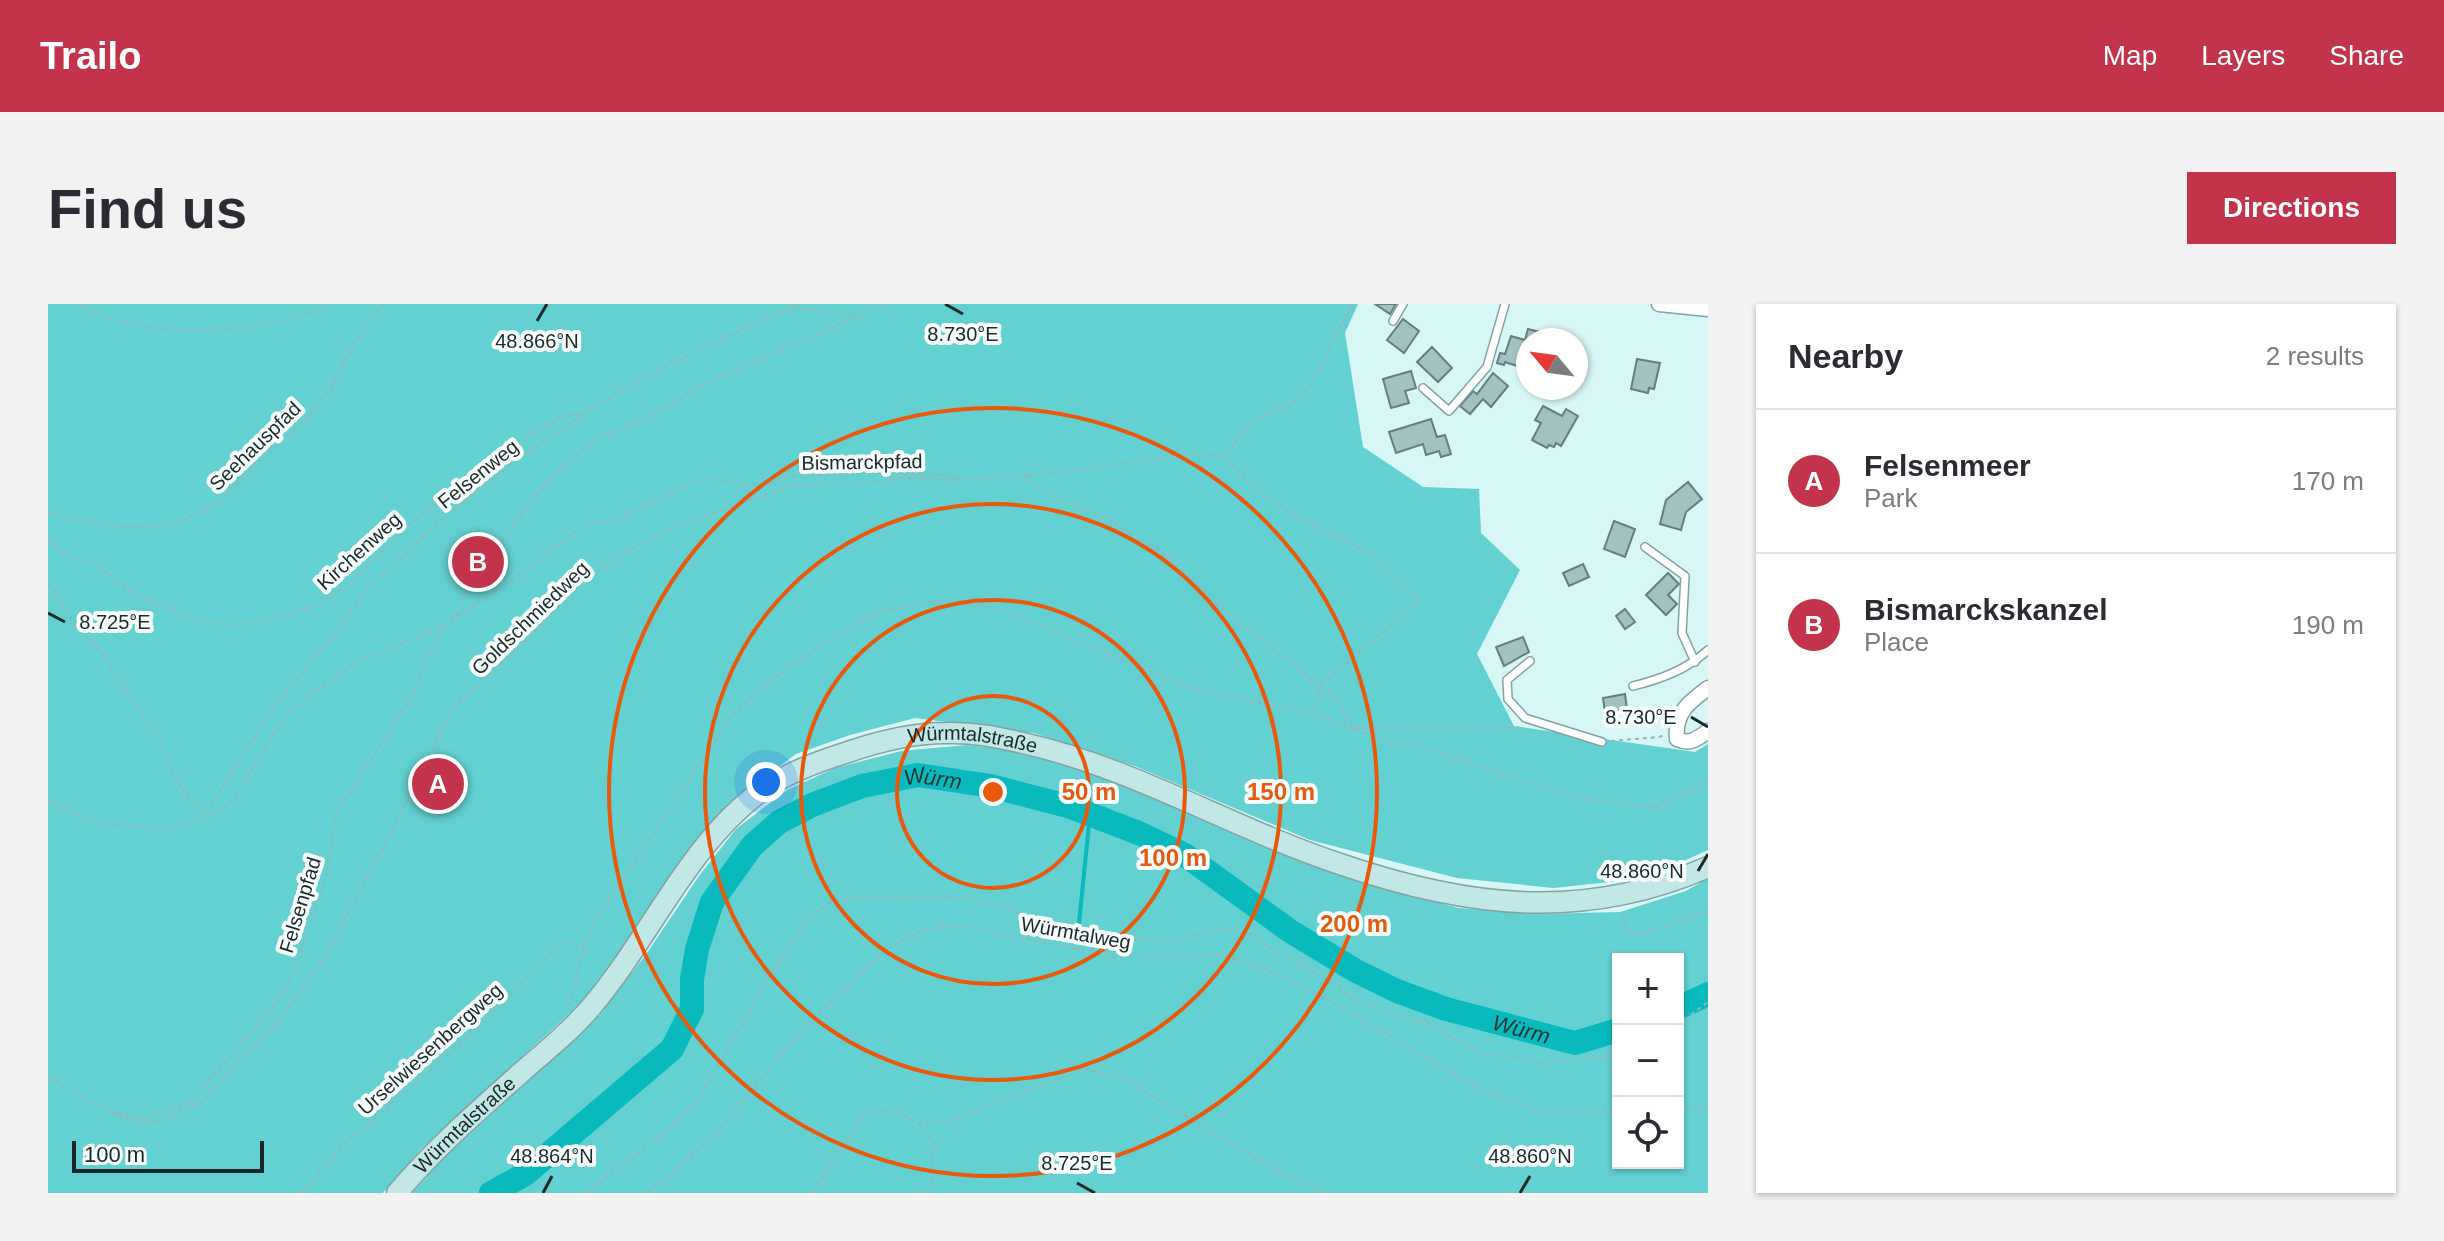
<!DOCTYPE html>
<meta charset="utf-8">
<style>
body{margin:0;font-family:Arial,sans-serif;background:#f2f2f3;color:#2b2b33}
.controls{position:absolute;right:24px;bottom:24px;display:grid;overflow:hidden;border-radius:0px;box-shadow:0 2px 6px #0004}
.controls button{width:72px;height:72px;display:grid;place-items:center;padding:0;border:0;border-bottom:2px solid #e1e1e2;background:#fff;color:#2b2b33;font:40px sans-serif}
.compass{position:absolute;left:1468px;top:24px;width:72px;height:72px;border-radius:50%;background:#fff;box-shadow:0 2px 6px #0004;rotate:299deg}
.scale{position:absolute;left:24px;bottom:20px;width:192px;box-sizing:border-box;padding-left:8px;border:4px solid #1d2929;border-top:0;font-size:22px;line-height:28px;white-space:nowrap;color:#1d2929;-webkit-text-stroke:6px #f8fefe;paint-order:stroke}
.you{position:absolute;left:718px;top:478px;width:28px;height:28px;margin:-20px;border:6px solid #fff;border-radius:50%;background:#1a73e8;box-shadow:0 0 0 12px #1a73e833}
.badge{display:grid;place-items:center;width:52px;height:52px;border-radius:50%;background:#c3334c;color:#fff;font-size:26px;font-weight:700}
.pin{position:absolute;translate:-50% -50%;border:4px solid #fff;box-shadow:0 2px 8px #0006}
.list{margin:0;padding:0;list-style:none}
h2{display:flex;justify-content:space-between;align-items:center;height:104px;margin:0;padding:0 32px;font-size:34px}
h2 small{font-size:26px;font-weight:400;color:#7c7c81}
.list li{display:grid;grid-template-columns:52px 1fr auto;gap:24px;align-items:center;box-sizing:border-box;height:144px;padding:0 32px;border-top:2px solid #e1e1e2}
.list b{display:block;font-size:30px;white-space:nowrap}
.list p{margin:0;font-size:26px;white-space:nowrap;color:#7c7c81}
.list em{font-size:26px;font-style:normal;color:#7c7c81}
.icon{flex:none;width:44px;height:44px;fill:none;stroke:currentColor;stroke-width:2;stroke-linecap:round;stroke-linejoin:round}
.map{position:relative;flex:none;width:1660px;height:889px;overflow:hidden;border-radius:0px}
header{display:flex;align-items:center;gap:48px;box-sizing:border-box;height:112px;padding:0 40px;background:#c3334c;color:#fff}
header strong{font-size:38px}
nav{display:flex;gap:44px;margin-inline-start:auto;font-size:28px}
.intro{display:flex;align-items:center;justify-content:space-between;box-sizing:border-box;height:192px;padding:0 48px}
h1{margin:0;font-size:56px}
.button{padding:20px 36px;border-radius:0px;background:#c3334c;color:#fff;font-size:28px;font-weight:700}
main{display:flex;gap:48px;padding:0 48px}
aside{flex:1;background:#fff;border-radius:0px;box-shadow:0 2px 6px #0004}
.map>svg:first-child{display:block}
</style>
<header>
<strong>Trailo</strong>
<nav><a>Map</a><a>Layers</a><a>Share</a></nav>
</header>
<div class="intro"><h1>Find us</h1><a class="button">Directions</a></div>
<main>
<div class="map">
<svg width="1660" height="889" viewBox="0 0 1660 889">
<rect width="100%" height="100%" fill="#d7f6f6"/>
<!-- green -->
<g fill="#63d0d1" fill-rule="evenodd">
<polygon points="0,0 1310,0 1297,29 1315,143 1375,183 1431,185 1433,229 1472,266 1429,350 1466,422 1647,448 1660,440 1660,546 1598,574 1506,584 1409,574 1262,536 1089,463 986,429 867,414 802,431 748,450 696,488 659,524 593,615 565,659 532,700 373,845 335,889 0,889"/>
<path d="M919 441 963 446 1036 466 1334 585 1411 604 1488 610 1572 608 1638 587 1660 574V889H364L398 852 553 709 599 649 651 572 688 525 739 486 787 464 853 447ZM1570 655H1630V859H1570Z"/>
</g>
<g fill="none" stroke-linecap="round" stroke-linejoin="round">
<!-- stream -->
<polyline stroke="#09babc" stroke-width="4" points="1031,619 1042,510"/>
<!-- river -->
<g stroke="#09babc" stroke-width="24">
<polyline points="1630,704 1660,690"/>
<path id="s1" d="M443 889 476 871 624 745 644 705V675L649 645 664 598 704 542 731 518 764 501 814 482 870 471 943 482 1023 503 1093 530 1137 551 1242 627 1308 667 1349 687 1398 705 1527 739 1570 726"/>
</g>
</g>
<!-- building -->
<g fill="#a3c1c1" stroke="#637f7f" stroke-width="2">
<polygon points="1327,0 1348,0 1342,10"/>
<polygon points="1355,15 1371,27 1356,49 1339,36"/>
<polygon points="1480,25 1492,28 1490,36 1480,36 1478,65 1457,58 1456,61 1449,59 1452,49 1457,50 1463,32 1477,36"/>
<polygon points="1384,43 1404,64 1390,78 1369,58"/>
<polygon points="1589,55 1612,59 1606,85 1601,84 1600,89 1583,85"/>
<polygon points="1363,67 1368,84 1357,87 1361,99 1343,104 1335,75"/>
<polygon points="1445,69 1460,82 1443,103 1435,95 1422,110 1412,102 1425,87 1429,90"/>
<polygon points="1495,102 1514,112 1518,105 1530,112 1513,142 1508,139 1506,143 1501,141 1499,144 1484,136 1493,119 1487,116"/>
<polygon points="1383,115 1389,133 1397,131 1403,150 1393,153 1391,147 1378,151 1375,140 1348,149 1341,128"/>
<polygon points="1640,178 1654,195 1638,208 1633,226 1612,220 1618,196"/>
<polygon points="1566,217 1587,225 1577,253 1556,245"/>
<polygon points="1535,260 1541,273 1521,282 1515,269"/>
<polygon points="1620,269 1631,280 1620,291 1629,300 1618,311 1598,291"/>
<polygon points="1577,305 1587,318 1577,325 1568,312"/>
<polygon points="1475,333 1481,348 1456,362 1448,343"/>
<polygon points="1577,390 1579,405 1557,408 1555,394"/>
</g>
<g fill="none" stroke-linecap="round" stroke-linejoin="round">
<defs>
<g id="service">
<polyline points="1345,17 1355,0"/>
<polyline points="1375,84 1401,107 1439,63 1457,0"/>
<polyline points="1597,243 1637,272 1634,329 1647,358"/>
<polyline points="1482,357 1459,376 1460,395 1477,414 1554,438"/>
<path d="M1585 382C1613 375 1638 366 1660 346"/>
</g>
<g id="minor">
<polyline points="1611,0 1660,5"/>
<path d="M1660 384C1641 398 1626 409 1629 435 1642 441 1649 435 1660 427"/>
</g>
<g id="secondary">
<path id="s2" d="M349 889C387 844 432 805 476 766 499 746 524 726 544 702 602 634 641 538 716 485 741 468 771 457 800 448 832 437 865 429 898 429 924 428 949 433 975 439 1086 464 1184 524 1292 560 1417 603 1535 618 1660 563"/>
</g>
</defs>
<!-- service casing -->
<use href="#service" stroke="#85a2a2" stroke-width="10"/>
<!-- minor casing -->
<use href="#minor" stroke="#85a2a2" stroke-width="17"/>
<!-- secondary casing -->
<use href="#secondary" stroke="#85a2a2" stroke-width="23"/>
<!-- path -->
<g stroke="#9ab3b3" stroke-width="2" stroke-dasharray="4 4" stroke-linecap="butt">
<path d="M31 0C98 39 213 32 283 0"/>
<polyline points="744,4 805,12"/>
<polyline points="1178,152 1195,128 1218,109 1242,102 1264,78 1304,0"/>
<polyline points="1178,154 1206,185 1261,220 1324,250 1371,297 1271,382 1269,408"/>
<polyline points="977,171 983,180 1007,194 1053,211 1114,248 1170,301 1271,382 1287,392 1305,424 1328,435 1367,441 1532,495 1608,503 1660,477"/>
<path d="M0 209C60 224 116 235 171 197L265 107 283 84 303 45 334 0"/>
<polyline points="0,235 12,246 51,263 89,292 146,315 182,321 221,316 270,301 301,280 362,220 428,168 469,139 516,112 534,110"/>
<polyline points="0,279 24,317 52,346 84,397 109,429 125,469 140,494 157,510"/>
<polyline points="409,312 423,275 497,180 527,152 554,132 602,114 623,99 667,75 837,0"/>
<polyline points="1563,437 1611,433 1616,431"/>
<polyline points="0,497 52,520 125,525 169,508 186,495 235,415 258,394 291,370 316,355 394,323 473,270 531,225 544,219 563,218 651,177 667,175 695,182 719,180 743,172 836,168 898,171 912,175"/>
<polyline points="158,509 232,394 279,340 317,287 379,229 464,159 571,87 657,42 751,0"/>
<polyline points="1574,609 1579,625 1590,631 1660,607"/>
<polyline points="1046,635 1083,653"/>
<polyline points="521,701 536,643 545,620 681,416 719,379 779,337 832,308 889,297 947,304 1150,386 1269,411 1305,424 1471,423"/>
<polyline points="1630,720 1660,698"/>
<polyline points="0,773 64,808 93,820 112,817 154,798 238,707 281,646 377,463 399,414 411,398 481,334 536,277 574,250 637,219 745,181 809,180 853,174 913,176 1018,168 1145,148 1177,153"/>
<polyline points="1630,804 1660,803"/>
<polyline points="69,809 98,815 142,798 226,702 245,671 280,565 287,511 358,402 394,324"/>
<polyline points="870,819 897,818 1037,765 1076,775 1223,863 1278,889"/>
<polyline points="253,889 301,836 428,726 511,642 518,637 536,643"/>
<polyline points="537,889 609,835 644,802 657,785 718,678 760,614 781,599 807,594 914,593 940,598 1025,631 1045,634 1137,636 1161,626 1191,625 1202,629 1216,640 1287,680 1304,694 1361,716 1380,718 1410,738 1440,751 1466,753 1489,759 1570,751"/>
<polyline points="600,889 668,829 756,724 839,645 872,627 911,621 1068,653 1176,651 1217,665 1275,693 1426,781 1491,809 1570,807"/>
<polyline points="765,889 818,808 848,806 870,819 885,839 884,880 878,889"/>
</g>
<!-- service -->
<use href="#service" stroke="#fff" stroke-width="7"/>
<!-- minor -->
<use href="#minor" stroke="#fff" stroke-width="14"/>
<!-- secondary -->
<use href="#secondary" stroke="#c2e7e7" stroke-width="20"/>
</g>
<!-- ticks -->
<path fill="none" stroke="#1d2929" stroke-width="3" d="M897 0 915 10M489 17 499 0M0 309 17 318M1643 413 1660 423M1650 567 1660 550M1029 879 1047 889M495 889 504 872M1472 889 1482 872"/>
<!-- distance rings -->
<g fill="none" stroke="#e8590c" stroke-width="4">
<circle cx="945" cy="488" r="96"/>
<circle cx="945" cy="488" r="192"/>
<circle cx="945" cy="488" r="288"/>
<circle cx="945" cy="488" r="384"/>
</g>
<g text-anchor="middle" stroke-width="8" stroke-linejoin="round" paint-order="stroke">
<!-- street labels -->
<g font-size="20" fill="#1d2929" stroke="#f8fefe">
<text transform="translate(207 142) rotate(-44)" y="7">Seehauspfad</text>
<text transform="translate(814 158) rotate(-1)" y="7">Bismarckpfad</text>
<text transform="translate(430 170) rotate(-39)" y="7">Felsenweg</text>
<text transform="translate(311 247) rotate(-42)" y="7">Kirchenweg</text>
<text transform="translate(482 314) rotate(-44)" y="7">Goldschmiedweg</text>
<text dy="7" stroke="none"><textPath href="#s2" startOffset="768">Würmtalstraße</textPath></text>
<text transform="translate(252 601) rotate(-73)" y="7">Felsenpfad</text>
<text transform="translate(1028 629) rotate(10)" y="7">Würmtalweg</text>
<text transform="translate(382 745) rotate(-42)" y="7">Urselwiesenbergweg</text>
<text dy="7" stroke="none"><textPath href="#s2" startOffset="96">Würmtalstraße</textPath></text>
</g>
<!-- water labels -->
<g font-size="22" font-style="italic" fill="#1d3535" stroke="#f8fefe">
<text dy="8" stroke="none"><textPath href="#s1" startOffset="654">Würm</textPath></text>
<text dy="8" stroke="none"><textPath href="#s1" startOffset="1302">Würm</textPath></text>
</g>
</g>
<g font-size="20" text-anchor="middle" fill="#1d2929" stroke="#f8fefe" stroke-width="8" stroke-linejoin="round" paint-order="stroke">
<text x="915" y="37">8.730°E</text>
<text x="489" y="44">48.866°N</text>
<text x="67" y="325">8.725°E</text>
<text x="1593" y="420">8.730°E</text>
<text x="1594" y="574">48.860°N</text>
<text x="504" y="859">48.864°N</text>
<text x="1482" y="859">48.860°N</text>
<text x="1029" y="866">8.725°E</text>
</g>
<circle cx="945" cy="488" r="12" fill="#e8590c" stroke="#f8fefe" stroke-width="4"/>
<g font-size="24" text-anchor="middle" font-weight="bold" fill="#e8590c" stroke="#f8fefe" stroke-width="8" stroke-linejoin="round" paint-order="stroke">
<text x="1041" y="496">50 m</text>
<text x="1233" y="496">150 m</text>
<text x="1125" y="562">100 m</text>
<text x="1306" y="628">200 m</text>
</g>
</svg>
<div class="controls">
<button>+</button>
<button>−</button>
<button><svg class="icon" aria-label="locate" viewBox="0 0 24 24"><circle cx="12" cy="12" r="6"/><path d="M12 2v4M12 18v4M2 12h4M18 12h4"/></svg></button>
</div>
<svg class="compass" viewBox="-18 -18 36 36"><path d="M0-13l5 13h-10z" fill="#e53935"/><path d="M0 13l5-13h-10z" fill="#7c7c81"/></svg>
<div class="scale">100 m</div>
<div class="you"></div>
<div class="pin badge" style="left:390px;top:480px">A</div>
<div class="pin badge" style="left:430px;top:258px">B</div>
</div>
<aside>
<h2>Nearby<small>2 results</small></h2>
<ul class="list">
<li><span class="badge">A</span><div><b>Felsenmeer</b><p>Park</p></div><em>170 m</em></li>
<li><span class="badge">B</span><div><b>Bismarckskanzel</b><p>Place</p></div><em>190 m</em></li>
</ul>
</aside>
</main>
